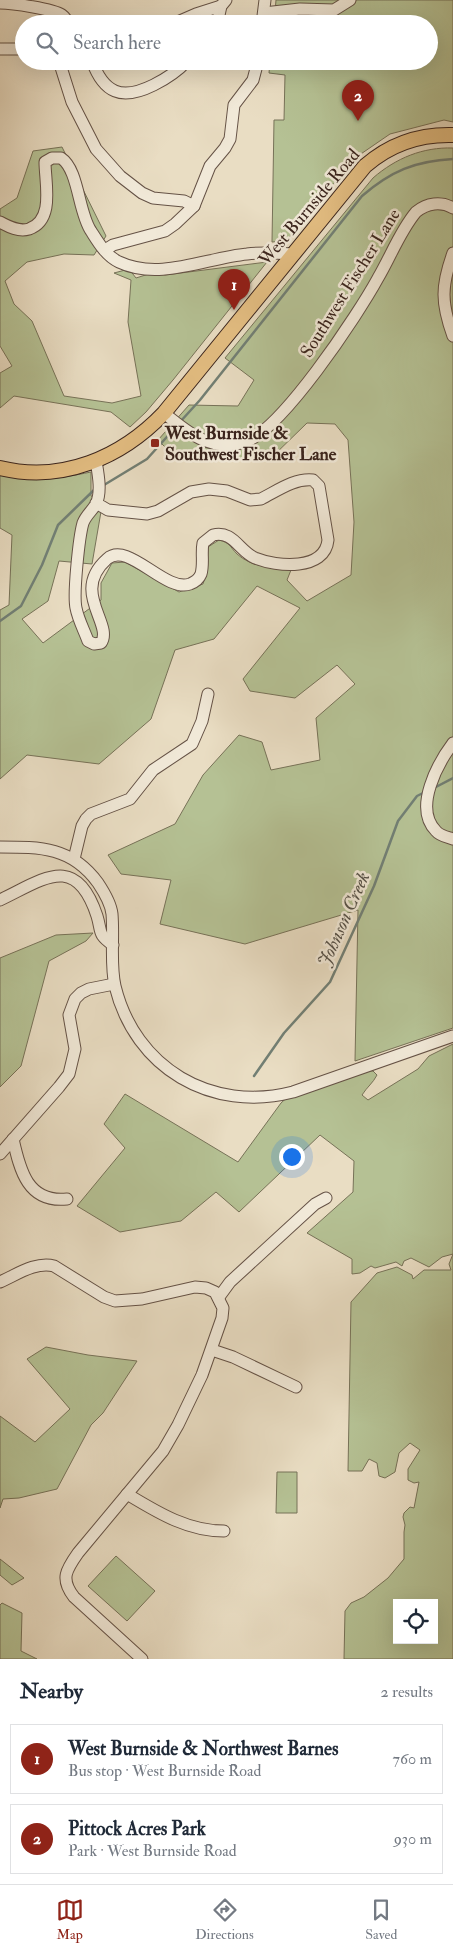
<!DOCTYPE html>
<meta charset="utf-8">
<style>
body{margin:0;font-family:"IM FELL Double Pica",serif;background:#f6f6f7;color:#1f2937}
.controls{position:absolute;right:15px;bottom:15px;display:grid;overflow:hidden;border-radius:0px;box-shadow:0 5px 20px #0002}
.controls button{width:45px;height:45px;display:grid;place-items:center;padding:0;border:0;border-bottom:1px solid #e0e1e3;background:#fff;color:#1f2937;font:25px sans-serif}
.you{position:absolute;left:291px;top:1156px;width:18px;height:18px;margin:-12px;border:4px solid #fff;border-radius:50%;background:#1a73e8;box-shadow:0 0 0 8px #1a73e833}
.badge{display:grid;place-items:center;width:32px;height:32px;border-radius:50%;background:#8f2418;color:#fff;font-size:16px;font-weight:700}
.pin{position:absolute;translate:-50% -41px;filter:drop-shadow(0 1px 2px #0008)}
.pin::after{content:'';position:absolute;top:26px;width:18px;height:15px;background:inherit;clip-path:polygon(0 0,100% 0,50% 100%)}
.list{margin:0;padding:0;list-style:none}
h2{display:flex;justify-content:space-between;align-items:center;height:65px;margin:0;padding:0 20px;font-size:21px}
h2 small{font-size:16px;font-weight:400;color:#747a83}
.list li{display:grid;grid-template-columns:32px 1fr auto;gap:15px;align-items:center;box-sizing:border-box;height:70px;margin:0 10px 10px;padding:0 10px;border:1px solid #e0e1e3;border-radius:0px}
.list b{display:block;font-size:19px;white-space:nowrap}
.list p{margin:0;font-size:16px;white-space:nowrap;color:#747a83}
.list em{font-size:16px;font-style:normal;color:#747a83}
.icon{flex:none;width:28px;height:28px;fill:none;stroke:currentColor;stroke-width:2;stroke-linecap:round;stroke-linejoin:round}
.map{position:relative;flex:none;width:453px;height:1659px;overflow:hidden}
.search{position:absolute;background:#fff;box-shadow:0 5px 20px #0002;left:15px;right:15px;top:15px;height:55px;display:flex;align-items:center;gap:12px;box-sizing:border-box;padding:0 18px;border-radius:28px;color:#747a83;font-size:19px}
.sheet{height:225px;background:#fff}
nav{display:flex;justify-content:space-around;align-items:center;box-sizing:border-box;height:70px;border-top:1px solid #e0e1e3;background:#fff;font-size:14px;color:#747a83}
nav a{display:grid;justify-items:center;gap:2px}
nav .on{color:#8f2418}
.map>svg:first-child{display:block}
</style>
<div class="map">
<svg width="453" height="1659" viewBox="0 0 453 1659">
<rect width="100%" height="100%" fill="#e9ddc3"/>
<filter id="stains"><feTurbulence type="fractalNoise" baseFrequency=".004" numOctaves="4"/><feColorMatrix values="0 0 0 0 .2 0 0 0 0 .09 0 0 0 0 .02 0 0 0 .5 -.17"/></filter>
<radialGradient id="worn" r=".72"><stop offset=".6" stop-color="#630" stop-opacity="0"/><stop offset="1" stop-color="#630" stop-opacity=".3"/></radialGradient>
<!-- green -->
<g fill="#b5c194" stroke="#777258" fill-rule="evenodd">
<polygon points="276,0 453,0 453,122 444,120 390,134 355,158 286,241 272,242 274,120 284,120 285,75 269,73 270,61 429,61 429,24 274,24"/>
<polygon points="62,147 106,236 94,255 64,254 27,262 5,281 14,304 32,321 64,396 112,403 141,396 128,322 131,280 114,273 129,269 136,278 155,272 165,275 267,262 173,380 146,412 130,427 111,412 14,396 0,408 0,373 12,366 0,346 0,209 17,198 33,151"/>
<path d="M453 148V1028L355 1061 358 910 245 944 160 924 171 880 121 874 108 855 175 824 203 775 239 735 262 742 271 770 320 760 316 718 355 684 337 665 295 698 250 691 243 679 300 608 257 586 214 639 175 650 151 719 99 764 27 755 0 779V610L9 605 12 535 0 528V472C34 483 57 479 91 472V496L103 500 92 564 59 561 48 601 22 619 43 643 101 600V583L112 563 125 562 179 592 203 584 207 568 208 547 219 540C231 543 229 546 237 554 251 567 273 568 291 570L287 580 307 601 351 575 354 522 348 440 335 424 307 423 269 460 177 459 158 440 189 405 238 406 254 380 225 358 373 178C396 158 423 147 453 148Z"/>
<polygon points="93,933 86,941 49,961 21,1066 0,1087 0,958 56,935"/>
<path d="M453 1044V1254L442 1257 429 1267 411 1258 404 1261 402 1266 396 1262 375 1268 371 1266 360 1273 352 1274V1259L307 1233 353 1192 354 1161 320 1135 239 1212 216 1192 181 1221 120 1232 77 1206 125 1148 104 1124 125 1094 238 1162 281 1103 293 1092 355 1070 373 1071 377 1075C373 1083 367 1087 362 1095L368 1100 418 1069 429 1056Z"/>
<path d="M453 1254V1659H344L345 1611 351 1603 364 1597 388 1578 404 1559V1532L405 1525 403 1517 404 1513 410 1507 414 1508 419 1482 414 1483 408 1480V1469L420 1450 410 1443 399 1453 395 1472 385 1478 379 1476 377 1463 369 1459 362 1471H348L351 1302 377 1273 397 1267 412 1275 413 1279 424 1270H451L449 1264ZM397 1603H434V1640H397Z"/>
<polygon points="46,1347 88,1355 137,1361 103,1413 91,1425 57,1489 19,1498 3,1499 0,1508 0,1416 35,1442 70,1409 27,1359"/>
<polygon points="277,1472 297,1472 297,1513 276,1513"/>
<polygon points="116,1556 155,1591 127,1621 88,1586"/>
<polygon points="0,1559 24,1578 12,1585 0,1575"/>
<polygon points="2,1603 22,1613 21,1651 37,1659 0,1659 0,1605"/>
</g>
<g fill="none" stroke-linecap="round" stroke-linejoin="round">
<!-- stream -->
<g stroke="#727f74" stroke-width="2.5">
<path d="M180 422 200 400 362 196C391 171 415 161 453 159"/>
<polyline points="104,485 147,459 174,429"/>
<polyline points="0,621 21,606 42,565 58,525 94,490"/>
<polyline points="434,788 453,778"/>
<polyline points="254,1076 284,1033 330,982 374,886 398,821 417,796 425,792"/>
</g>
<defs>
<g id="minor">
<path d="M0 3C12 3 53 9 62 15 65 17 67 21 70 24"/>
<polyline points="264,13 300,9 334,10 350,0"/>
<polyline points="173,24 196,14 221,6"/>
<polyline points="217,24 221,6 226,0"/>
<polyline points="262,24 265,0"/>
<polyline points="0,49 24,49"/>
<polyline points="59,61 72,102 96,149 120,176 142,193 153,198 184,201 194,206"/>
<path d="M92 61C96 72 103 86 115 91 136 100 173 76 187 61"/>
<path d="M0 222C9 227 19 232 29 229 55 220 45 183 45 162L52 158H61C79 170 78 212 91 231 98 242 106 256 119 262 159 281 206 258 247 254 262 252 277 253 292 254"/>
<polyline points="105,250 113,245 165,231 175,224 194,206 210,166 225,148 230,139 234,105 253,80 258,61"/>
<path d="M453 253C441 286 441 303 453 336"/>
<path d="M164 413C187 432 209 451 242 443 279 435 359 313 378 278 391 256 400 231 416 212 427 203 441 201 453 208"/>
<path d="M96 461C98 473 102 492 96 504 92 511 86 515 83 523 79 537 73 594 76 608 78 619 84 630 88 641L94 644 101 643C114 624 70 592 107 559 128 540 165 593 190 584 195 582 199 579 201 574 204 564 201 553 203 543L213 535C233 530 239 551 255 558 277 567 325 571 328 540L319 486 313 480C294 478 277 491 261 499L250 500 227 491 209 489 191 492 158 511 147 514 108 510 96 503"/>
<path d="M453 743C438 763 413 808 436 831 440 836 447 837 453 839"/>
<path d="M0 847C41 847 72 847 98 883 104 892 111 904 112 914 114 938 110 964 115 986 135 1068 211 1113 293 1092L453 1036"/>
<polyline points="74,859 82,826 86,819 91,814 130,799 153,770 192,744 202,721 208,694"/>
<path d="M0 900C44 879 76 852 97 916 102 932 97 934 113 945"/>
<path d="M13 1139C20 1171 28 1203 67 1199"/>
<polyline points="0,1154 59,1087 69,1074 75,1049 69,1015 75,999 81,993 89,989 114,984"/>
<path d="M0 1282C16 1275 36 1261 54 1266L104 1297 115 1301 142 1299 195 1287 206 1288 215 1292 223 1308 222 1318 202 1375 178 1425 163 1451 78 1553C66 1570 60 1579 74 1597L142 1659"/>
<polyline points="219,1297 230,1282 315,1204 326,1198"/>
<polyline points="212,1350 233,1357 296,1387"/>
<path d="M127 1494C157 1512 187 1531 224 1531"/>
</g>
<path id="major" d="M0 468C62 483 121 458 164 413L365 166C390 144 419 134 453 135"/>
</defs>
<!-- minor casing -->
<use href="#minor" stroke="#655246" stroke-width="13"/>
<!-- major casing -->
<use href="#major" stroke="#39231c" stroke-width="16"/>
<!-- minor -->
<use href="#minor" stroke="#f1e9d8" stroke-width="11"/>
<!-- major -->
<use href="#major" stroke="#e4be82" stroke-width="14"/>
</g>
<!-- markers -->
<rect fill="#8f2418" stroke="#f1e9d8" stroke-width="2" x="150" y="438" width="10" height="10" rx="2.5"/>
<g text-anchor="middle" stroke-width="5" stroke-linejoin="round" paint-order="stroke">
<!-- street labels -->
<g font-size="18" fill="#39231c" stroke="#f1e9d8">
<text transform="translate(309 207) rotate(-50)" y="6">West Burnside Road</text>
<text transform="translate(350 283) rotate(-58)" y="6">Southwest Fischer Lane</text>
</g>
<!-- poi labels -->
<g font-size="18" font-weight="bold" fill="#39231c" stroke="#f1e9d8" text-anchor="start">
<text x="165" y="439">West Burnside &amp;<tspan x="165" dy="21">Southwest Fischer Lane</tspan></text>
</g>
<!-- water labels -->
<g font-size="19" font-style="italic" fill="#565148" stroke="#f1e9d8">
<text transform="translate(343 919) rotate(-66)" y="7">Johnson Creek</text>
</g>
</g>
<rect width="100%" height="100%" filter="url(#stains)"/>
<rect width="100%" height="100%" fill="url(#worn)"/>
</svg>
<div class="controls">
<button><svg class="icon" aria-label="locate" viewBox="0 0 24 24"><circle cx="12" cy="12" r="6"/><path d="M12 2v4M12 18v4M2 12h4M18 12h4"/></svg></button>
</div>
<div class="you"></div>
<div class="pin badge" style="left:234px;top:310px">1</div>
<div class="pin badge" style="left:358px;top:121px">2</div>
<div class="search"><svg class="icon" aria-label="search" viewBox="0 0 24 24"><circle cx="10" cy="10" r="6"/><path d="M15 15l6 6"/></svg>Search here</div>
</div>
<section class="sheet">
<h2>Nearby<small>2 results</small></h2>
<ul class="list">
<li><span class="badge">1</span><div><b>West Burnside &amp; Northwest Barnes</b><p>Bus stop · West Burnside Road</p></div><em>760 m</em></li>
<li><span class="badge">2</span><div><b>Pittock Acres Park</b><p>Park · West Burnside Road</p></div><em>930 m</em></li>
</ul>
</section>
<nav>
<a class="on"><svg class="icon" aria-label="map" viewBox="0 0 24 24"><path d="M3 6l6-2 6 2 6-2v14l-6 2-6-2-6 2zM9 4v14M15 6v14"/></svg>Map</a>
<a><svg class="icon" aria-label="directions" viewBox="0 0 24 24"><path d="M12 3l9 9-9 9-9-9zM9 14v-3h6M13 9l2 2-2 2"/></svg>Directions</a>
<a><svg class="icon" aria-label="saved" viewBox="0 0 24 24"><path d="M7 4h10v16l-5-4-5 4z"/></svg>Saved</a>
</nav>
